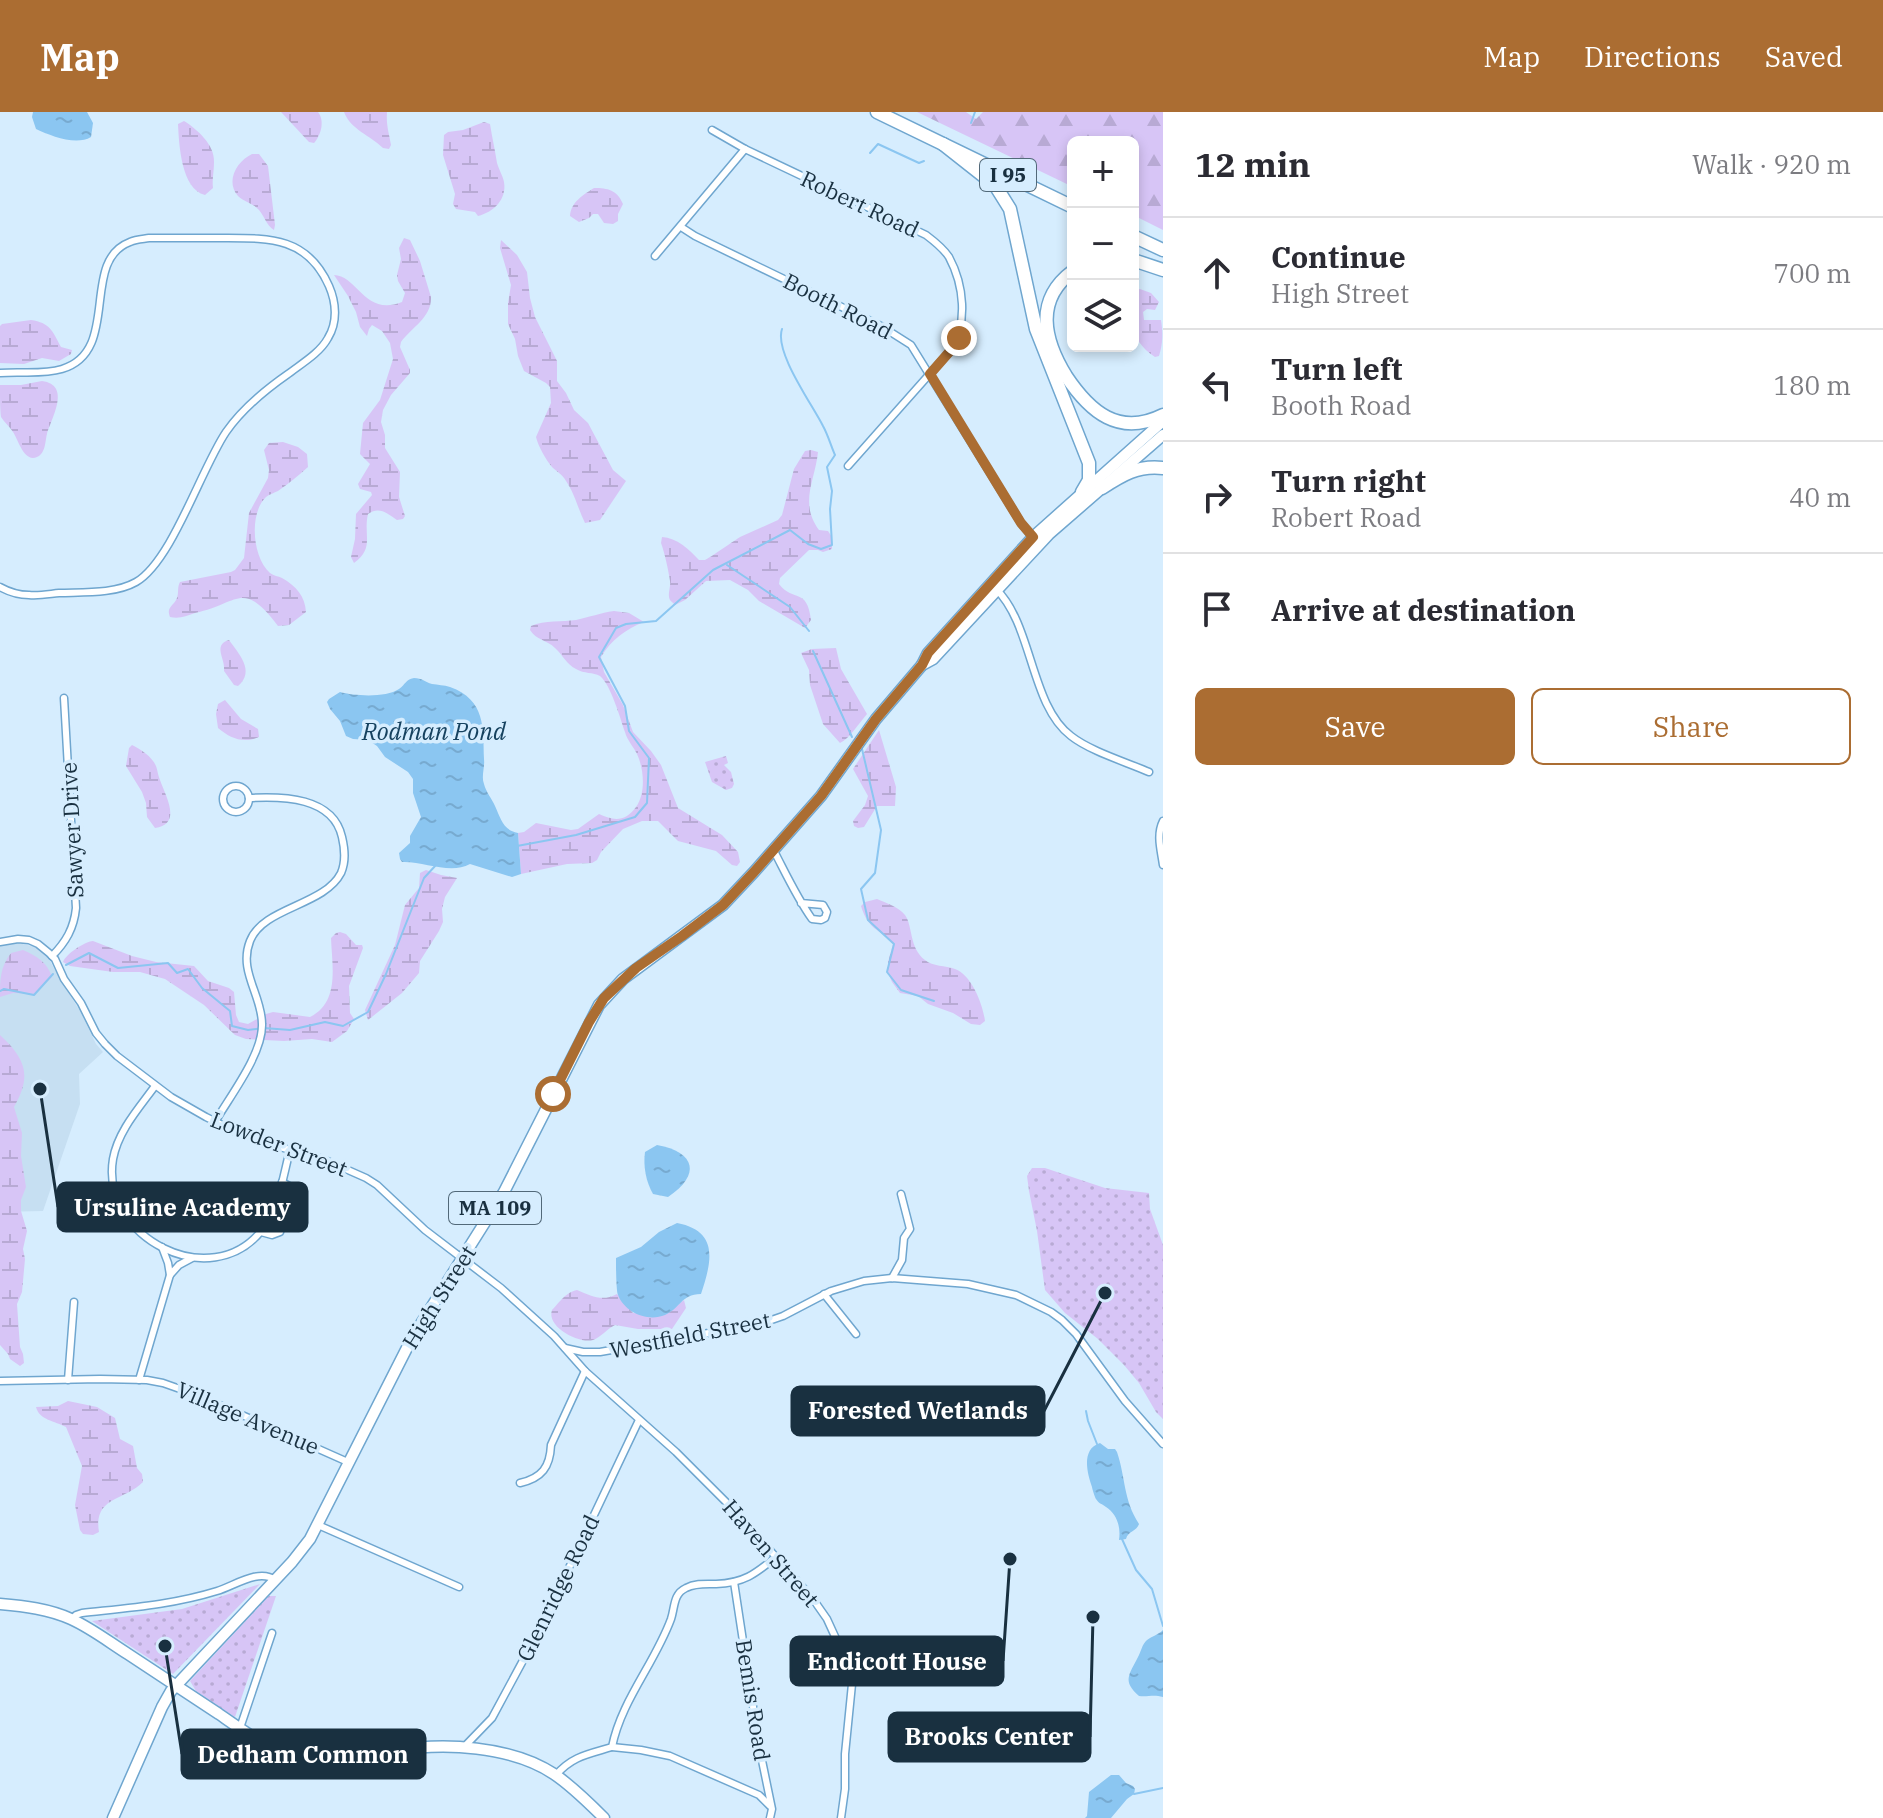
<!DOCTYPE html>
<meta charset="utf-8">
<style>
body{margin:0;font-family:"IBM Plex Serif",serif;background:#f2f2f3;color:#2b2b33}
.controls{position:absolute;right:24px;top:24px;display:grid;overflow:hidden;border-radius:12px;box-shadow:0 4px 12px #0003}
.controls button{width:72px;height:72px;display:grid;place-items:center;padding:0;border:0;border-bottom:2px solid #e1e1e2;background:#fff;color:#2b2b33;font:40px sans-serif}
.stop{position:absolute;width:24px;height:24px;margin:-18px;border:6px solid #ab6d32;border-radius:50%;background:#fff}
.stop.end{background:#ab6d32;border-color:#fff;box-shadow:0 2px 8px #0008}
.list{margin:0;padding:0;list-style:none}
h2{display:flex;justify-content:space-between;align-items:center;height:104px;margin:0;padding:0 32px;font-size:34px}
h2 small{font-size:26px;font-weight:400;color:#7c7c81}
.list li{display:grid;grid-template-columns:52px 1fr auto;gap:24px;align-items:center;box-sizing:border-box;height:112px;padding:0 32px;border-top:2px solid #e1e1e2}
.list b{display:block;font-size:30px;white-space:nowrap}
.list p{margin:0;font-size:26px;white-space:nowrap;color:#7c7c81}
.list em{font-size:26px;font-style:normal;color:#7c7c81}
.actions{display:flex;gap:16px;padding:24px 32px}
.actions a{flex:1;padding:18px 0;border:2px solid #ab6d32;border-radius:12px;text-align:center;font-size:28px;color:#ab6d32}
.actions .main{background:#ab6d32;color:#fff}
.icon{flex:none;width:44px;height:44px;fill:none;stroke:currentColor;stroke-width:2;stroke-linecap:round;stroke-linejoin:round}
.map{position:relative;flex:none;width:1163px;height:1706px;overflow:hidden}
header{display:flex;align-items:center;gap:48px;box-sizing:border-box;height:112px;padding:0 40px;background:#ab6d32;color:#fff}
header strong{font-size:38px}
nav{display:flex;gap:44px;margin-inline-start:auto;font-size:28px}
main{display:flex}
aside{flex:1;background:#fff}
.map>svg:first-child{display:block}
</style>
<header>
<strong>Map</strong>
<nav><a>Map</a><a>Directions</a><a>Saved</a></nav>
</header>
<main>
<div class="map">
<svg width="1163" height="1706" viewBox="0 0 1163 1706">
<defs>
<pattern id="forest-firs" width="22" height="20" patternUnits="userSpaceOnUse" patternTransform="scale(2)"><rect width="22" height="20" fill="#d7c5f6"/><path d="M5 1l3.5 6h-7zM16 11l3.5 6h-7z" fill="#b8aad4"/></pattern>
<pattern id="wetland-marsh" width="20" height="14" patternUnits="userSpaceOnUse" patternTransform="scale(2)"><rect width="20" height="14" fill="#d7c5f6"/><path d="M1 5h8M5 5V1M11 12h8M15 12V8" fill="none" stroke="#b8aad4"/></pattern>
<pattern id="park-dots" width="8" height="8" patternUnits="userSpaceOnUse" patternTransform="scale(2)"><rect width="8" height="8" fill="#d7c5f6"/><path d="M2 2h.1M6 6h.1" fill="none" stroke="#b8aad4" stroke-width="1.8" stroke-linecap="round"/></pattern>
<pattern id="water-ripples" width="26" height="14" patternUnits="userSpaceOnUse" patternTransform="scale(2)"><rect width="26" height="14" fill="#8bc6f1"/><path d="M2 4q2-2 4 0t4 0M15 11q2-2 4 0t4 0" fill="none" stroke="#77aad0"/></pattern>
</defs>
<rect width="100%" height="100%" fill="#d6edfe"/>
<!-- built -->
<polygon fill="#c6dff2" points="18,831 36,835 49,847 61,869 80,899 96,932 103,940 79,962 80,992 43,1099 0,1100 0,834"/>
<!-- forest -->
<polygon fill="url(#forest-firs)" points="917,0 966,0 976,7 983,0 1163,0 1163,118 1133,103 1133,30 1073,30 1073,75"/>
<!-- wetland -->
<g fill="url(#wetland-marsh)">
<path d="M281 0H318C325 9 321 23 314 31L309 30Z"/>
<path d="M344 0H387C386 13 389 21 391 33L389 37 383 36C370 23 351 18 344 0Z"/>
<path d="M184 9C197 17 215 33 214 50 214 60 212 67 213 76L205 83C181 77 179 32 178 12Z"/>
<path d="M484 10 490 12C492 25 495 38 497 51 499 58 503 64 504 70 507 87 494 100 478 104L475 100 456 97 453 92 455 82 443 43 444 23 448 20 463 18Z"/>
<path d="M252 42H259L268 54 275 113 274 118C266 113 265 105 259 98 253 91 244 90 238 84 225 69 237 49 252 42Z"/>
<path d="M594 76C608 76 617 78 623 92L618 102V109L613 112 604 111 598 102H593L589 106 579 110 570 104C571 90 583 83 594 76Z"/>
<path d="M404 126 410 128 420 149 431 185C432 205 412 215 401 230L400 235 410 258V261L391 283 383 298 381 310 385 323V336L400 360 399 385 405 404 403 407 397 408C387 401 379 394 368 402 363 423 375 436 354 451L351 445 355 427 356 402 372 383 371 380 360 377 358 372 370 352 360 342 363 311 380 288 393 247 390 231 382 219 372 213 369 217 367 224 360 215 356 200 348 184 334 163C358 164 365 205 402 190L405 181 398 169 397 163 401 147 399 136Z"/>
<path d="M501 128 517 143 527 160 530 186 535 205 557 249V269L566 281 574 298 588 311 613 358 626 369 600 408 585 411C578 397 575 382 566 369 562 362 557 360 552 355 546 348 538 334 536 325L551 291 550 275 546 271 524 259 518 244 515 227 508 212V191L511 173 500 136Z"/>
<path d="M1140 177 1151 181 1159 190 1155 198 1147 197 1143 200 1144 208H1161C1163 220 1163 232 1159 244L1155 245C1127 226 1133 208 1133 178Z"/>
<path d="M31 208C50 211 52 218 61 235L72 238 71 242 59 249 42 246 24 252 0 251V214L2 212Z"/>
<path d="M42 269C72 273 51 307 47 322 45 329 46 341 37 345 24 351 18 327 13 320 10 315 4 310 1 305 0 298 0 282 0 273H21Z"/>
<path d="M283 330 298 335 307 342 308 355C299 363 288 372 278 379 274 381 270 382 266 385 249 401 252 445 270 461 274 464 278 464 282 466 296 474 305 484 306 500L289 513 278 514C242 467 240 491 195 501 186 504 180 507 170 505 166 495 173 495 177 486 179 481 177 475 180 470L231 460 235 458 244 446 249 401 268 366 269 358 264 338 269 331Z"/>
<path d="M811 338 818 340C815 369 799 391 819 418L828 419 832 425V437L823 440 818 438H809L780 466 779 472C794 491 807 475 811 508L805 516 759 489 748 478 730 468 706 469 685 488 675 493C674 491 671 490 670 488 667 482 671 475 670 469 668 457 665 442 661 431L662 425C677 426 689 437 699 448 701 448 703 448 705 448 708 447 738 426 740 425L778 408 782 403 794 357 805 339Z"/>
<path d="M614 499 629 501 644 510C626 517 611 528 601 545L604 560 623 593 633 620 651 639 661 653 678 696 722 723 738 740 740 750 737 754 732 753 716 739 678 729 658 709H642L623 717 601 740 597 748 592 751 567 752 521 762 518 721 524 720 536 711 571 718 578 717 599 702C614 709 625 710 636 695 646 681 644 657 637 642 633 634 627 628 625 620 620 606 611 573 600 564 593 560 584 562 576 557 566 552 563 543 555 536 547 528 536 528 530 518L531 514C545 508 562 510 576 508 590 505 600 501 614 499Z"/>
<path d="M229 528C238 541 256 559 238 574L234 573 224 559C226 547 212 533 229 528Z"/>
<path d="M836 536 841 557 867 602C859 611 850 626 840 631L823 612 810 573 809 558 801 541 812 537Z"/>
<path d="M225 588 241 607 258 617 259 625C243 632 230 626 218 616L216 602 218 592Z"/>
<polygon points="879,618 896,675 895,694 877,694 864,715 858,716 854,714 853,709 865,693 868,684 853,657"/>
<path d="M132 633C140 637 148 642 153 649 158 655 157 661 160 668 165 683 183 712 155 716L147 705 146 691 142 680 126 654 129 636Z"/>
<polygon points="426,758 441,763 457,766 445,785 442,797 443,810 439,819 420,849 419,861 402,881 368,908 365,898 395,833 405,793 419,776 420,761"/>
<path d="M877 787C886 791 899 795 905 803 913 814 909 836 925 848 933 855 945 853 955 857 972 863 983 893 985 909L980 913 971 912 953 901 928 892 918 884 900 881 892 870 888 861V850L893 832C888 824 884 824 877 818 869 813 864 804 861 794L865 790Z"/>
<path d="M340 820 346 822 356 833H362L363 836 349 874 350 901 354 907 347 919 332 930 312 927 284 929 246 927 235 923 204 893 165 867 140 860H113L70 854 63 850C66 842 84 830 93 829L132 844 156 850 194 854 208 869 229 876 234 880 236 903 239 910 248 912 266 902 273 900 310 905C340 890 332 854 331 826L336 821Z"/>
<path d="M23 838C37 844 47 850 52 865L35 882 13 881 0 885C0 868 0 855 11 841Z"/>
<path d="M0 923C26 947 32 964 14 995L22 1021 21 1044 26 1075 21 1088V1099L27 1119 23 1137 25 1147 22 1180 17 1192 20 1235 23 1242 24 1251 20 1254 10 1247 8 1242 0 1233Z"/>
<path d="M577 1178C592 1184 602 1190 617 1182L633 1201 666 1202 684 1188 686 1196 672 1217H638L615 1213C607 1217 601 1225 593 1228 579 1232 546 1215 552 1198 553 1197 560 1189 561 1188 566 1183 569 1180 577 1178Z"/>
<path d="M68 1289 97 1295 115 1306 120 1327 133 1334 137 1356 142 1362 143 1370C124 1389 93 1385 99 1420L93 1423 83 1422 80 1418 75 1393 82 1354 66 1315C55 1309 39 1308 36 1295L58 1294Z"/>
</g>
<!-- park -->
<g fill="url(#park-dots)">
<polygon points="726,644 728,651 724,653 731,660 734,672 732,676 726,678 712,670 705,650"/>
<polygon points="1032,1056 1045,1056 1105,1076 1149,1081 1150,1097 1163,1133 1163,1307 1156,1300 1139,1271 1124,1253 1098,1227 1065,1201 1045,1178 1037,1119 1029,1079 1027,1064"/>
<polygon points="260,1472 173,1562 92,1509 182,1497"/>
<polygon points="269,1484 276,1484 235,1605 196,1579 190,1569"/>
</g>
<!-- water -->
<g fill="url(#water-ripples)">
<path d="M33 0H87L93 11 91 25C76 34 51 24 36 17L32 5Z"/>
<path d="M414 566C422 566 425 570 432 572 438 573 444 573 450 575 486 588 483 616 484 647 485 656 481 664 484 672 486 680 492 687 495 694 501 707 503 718 518 721L521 762 512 765 470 752C450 763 424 749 402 750L400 747 399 741 410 731V724L421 705 413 681V667L408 660 385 645 377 634 368 628 353 627 346 624 340 609 330 597 327 590 329 587 340 580C354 584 386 586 399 577 406 572 405 568 414 566Z"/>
<path d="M657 1033C696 1040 701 1063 668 1085L653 1082C646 1070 643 1054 645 1040Z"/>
<path d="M677 1111C719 1119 712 1149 701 1182 680 1183 682 1195 665 1203 648 1210 625 1201 618 1183 616 1179 616 1151 616 1146L641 1135 659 1120Z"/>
<path d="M1100 1331 1108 1337H1115L1117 1340C1126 1367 1123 1387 1139 1412 1137 1419 1128 1419 1126 1427L1119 1428C1121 1415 1117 1402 1106 1395 1101 1391 1099 1392 1096 1387 1095 1386 1092 1376 1092 1375 1087 1361 1081 1337 1100 1331Z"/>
<path d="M1163 1518V1585C1153 1582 1149 1585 1139 1584 1122 1569 1129 1563 1138 1545 1141 1540 1142 1532 1147 1528 1152 1524 1158 1523 1163 1518Z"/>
<polygon points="1111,1663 1119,1663 1126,1671 1133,1674 1135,1677 1134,1682 1127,1687 1111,1706 1085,1706 1087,1704 1089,1680"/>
</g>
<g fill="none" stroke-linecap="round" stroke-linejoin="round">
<!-- stream -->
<g stroke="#8bc6f1" stroke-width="2">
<polyline points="971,11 975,0"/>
<polyline points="870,41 878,32 919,51 924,49"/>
<polyline points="727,453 790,495 809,519"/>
<polyline points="813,539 852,625"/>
<polyline points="862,637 881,718 875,761 861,777 868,808 894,832 887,860 901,878 934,889"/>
<path d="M517 734 576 723 635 705 647 691 649 646 629 619 625 594 599 545 616 516 626 512 656 509 713 458 790 418 808 432 821 437 832 433 830 397 832 379 827 355 835 343C831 334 828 323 823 314 812 292 774 240 782 217"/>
<polyline points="66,853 89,841 118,856 168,851 177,861 188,857 202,876 230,899 232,914 248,918 264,916 290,918 325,910 343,914 368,900 386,862 424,766 436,753"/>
<polyline points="0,879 4,877 34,883 53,862"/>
<polyline points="1086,1299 1088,1309 1097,1332"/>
<polyline points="1122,1427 1136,1458 1152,1477 1163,1514"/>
<polyline points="1134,1682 1163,1676"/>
</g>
<defs>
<g id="minor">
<path d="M712 18 745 37 926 123C934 129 943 136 949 145 964 173 968 211 951 238L848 354"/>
<polyline points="681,115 695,124 881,214 911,233 1021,411 1034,427"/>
<polyline points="655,144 745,37"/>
<path d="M0 261C20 259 42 263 62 257 122 239 79 149 130 130 136 127 143 127 149 126 173 126 197 126 221 126 268 126 307 124 329 174 336 190 338 210 328 226 320 241 301 252 288 262 265 278 242 297 226 320 201 357 172 449 136 470 115 482 83 480 59 481 49 482 39 484 29 483 19 483 9 480 0 475"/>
<path d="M996 477C1033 513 1030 593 1071 624 1090 639 1126 650 1149 660"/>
<circle cx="236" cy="687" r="13"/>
<path d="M1163 709C1156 723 1161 738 1163 753"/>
<path d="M774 739C786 762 797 786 812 807L821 808 825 806 827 800 823 793 801 791"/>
<polyline points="0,830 18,827 29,828 38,832 49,841 55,847 64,867 81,891 96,921 105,932 117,944 171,985 206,1005 236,1020 269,1032 323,1047 366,1066 377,1073 425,1118 501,1176 554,1224 585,1259 676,1340 738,1402 813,1487 827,1507 849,1555 852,1572 845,1642 845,1677 841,1706"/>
<path d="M52 844C66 830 74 816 76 796L64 586"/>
<path d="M155 974C139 996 118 1019 113 1047 100 1125 211 1183 262 1118 279 1097 283 1064 290 1038"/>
<path d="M215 1010C230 984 263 942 262 912 262 883 238 859 250 829 263 795 324 794 341 761 346 749 345 738 342 725 333 685 283 684 249 686"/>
<polyline points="261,1120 272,1123 280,1120 293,1082 291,1075 282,1070"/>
<polyline points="170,1163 179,1153 192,1146"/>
<polyline points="892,1166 902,1148 904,1126 910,1117 901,1082"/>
<polyline points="824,1182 856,1222"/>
<polyline points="565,1236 583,1240 600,1240 760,1212 783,1204 831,1179 864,1169 892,1166 968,1172 1016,1183 1051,1200 1062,1208 1076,1222 1125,1289 1163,1332"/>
<polyline points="68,1268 74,1190"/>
<polyline points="139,1268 170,1163 168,1151 162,1135"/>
<polyline points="0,1269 100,1267 147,1268 163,1271 197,1283 350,1351"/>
<path d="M520 1371C542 1366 550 1355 551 1333L585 1259"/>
<polyline points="318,1413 459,1475"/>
<polyline points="734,1470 759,1634 772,1697 770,1706"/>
<path d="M72 1507 76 1503 82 1501C127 1496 172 1493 217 1479 234 1474 259 1456 275 1468"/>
<polyline points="240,1616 272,1521"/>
<polyline points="464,1635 492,1606 540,1517 639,1308"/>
<polyline points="612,1635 641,1638 670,1644 759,1683 770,1694"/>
<path d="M556 1663C572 1644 589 1642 612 1635 621 1589 655 1551 671 1507 675 1495 673 1482 686 1476 695 1471 706 1472 716 1472 744 1471 755 1462 776 1445"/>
</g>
<g id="primary">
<polyline points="922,553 933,547 1049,422 1163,323"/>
<path d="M0 1492C24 1494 49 1497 71 1507 91 1516 109 1530 128 1542 158 1562 189 1582 219 1602 242 1618 266 1636 293 1643 328 1653 360 1645 395 1639 443 1630 512 1634 554 1662 572 1674 589 1691 604 1706"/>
<polyline points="113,1706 162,1595 171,1579 292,1450 310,1427 412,1226 504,1080 599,893 623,867 723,793 754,760 821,684 876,607 922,553 928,541 1033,425 1163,309"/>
</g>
<g id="motorway">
<polyline points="877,0 1073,95"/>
<polyline points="943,32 995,73 1010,97 1036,217 1089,351 1089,368 1082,380"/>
<polyline points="1133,124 1163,138"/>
<polyline points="1133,148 1163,158"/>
<path d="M1073 159C1034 188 1044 228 1066 264 1090 300 1119 325 1163 303"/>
<path d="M1102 376C1122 363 1138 353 1163 356"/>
</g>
</defs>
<!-- minor casing -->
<use href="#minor" stroke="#6fa6cf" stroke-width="9"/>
<!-- primary casing -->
<use href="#primary" stroke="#6fa6cf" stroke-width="13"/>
<!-- motorway casing -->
<use href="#motorway" stroke="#6fa6cf" stroke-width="15"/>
<!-- minor -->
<use href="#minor" stroke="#fff" stroke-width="6"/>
<!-- primary -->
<use href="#primary" stroke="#fff" stroke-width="10"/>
<!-- motorway -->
<use href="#motorway" stroke="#fff" stroke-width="12"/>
</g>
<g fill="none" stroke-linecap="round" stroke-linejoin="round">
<!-- route -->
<polyline stroke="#ab6d32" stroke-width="10" points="553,982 589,910 604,886 636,856 682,824 723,793 754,760 821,684 876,607 922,553 928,541 1033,425 1021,411 930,262 951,238 959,226"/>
</g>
<g text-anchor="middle" stroke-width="7" stroke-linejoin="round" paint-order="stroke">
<!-- shield labels -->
<g fill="#d6edfe" stroke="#526979" stroke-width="2">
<rect x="980" y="47" width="56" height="32" rx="6"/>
<rect x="449" y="1080" width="92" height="32" rx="6"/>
</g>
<g font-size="20" font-weight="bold" fill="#193040">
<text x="1008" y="70">I 95</text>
<text x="495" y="1103">MA 109</text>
</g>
<!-- street labels -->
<g font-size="22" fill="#193040" stroke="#d6edfe">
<text transform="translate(860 92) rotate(25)" y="8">Robert Road</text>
<text transform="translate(838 194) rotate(27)" y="8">Booth Road</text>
<text transform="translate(72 718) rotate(-93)" y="8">Sawyer Drive</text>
<text transform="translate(279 1032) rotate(21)" y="8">Lowder Street</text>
<text transform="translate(439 1185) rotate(-58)" y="8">High Street</text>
<text transform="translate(690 1223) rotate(-11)" y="8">Westfield Street</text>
<text transform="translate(248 1306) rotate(23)" y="8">Village Avenue</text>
<text transform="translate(771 1441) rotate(49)" y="8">Haven Street</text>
<text transform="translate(558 1476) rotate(-64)" y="8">Glenridge Road</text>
<text transform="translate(753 1588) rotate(81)" y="8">Bemis Road</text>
</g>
<!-- water labels -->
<g font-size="24" font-style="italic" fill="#16425f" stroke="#d6edfe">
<text x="434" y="628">Rodman Pond</text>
</g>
</g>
<!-- callouts -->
<path fill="none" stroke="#193040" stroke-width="3" d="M40 977L58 1095M1105 1181L1044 1299M1010 1447L1003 1549M1093 1505L1090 1625M165 1534L182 1642"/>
<g fill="#193040" stroke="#d6edfe" stroke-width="3">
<circle cx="40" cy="977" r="8"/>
<circle cx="1105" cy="1181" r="8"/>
<circle cx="1010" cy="1447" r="8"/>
<circle cx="1093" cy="1505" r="8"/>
<circle cx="165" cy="1534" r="8"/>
</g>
<g fill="#193040" stroke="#193040" stroke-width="3">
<rect x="58" y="1071" width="249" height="48" rx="8"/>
<rect x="792" y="1275" width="252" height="48" rx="8"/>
<rect x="791" y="1525" width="212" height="48" rx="8"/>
<rect x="889" y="1601" width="201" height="48" rx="8"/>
<rect x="182" y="1618" width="243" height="48" rx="8"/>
</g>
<g font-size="24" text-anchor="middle" font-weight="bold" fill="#fff">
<text x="182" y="1104">Ursuline Academy</text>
<text x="918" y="1307">Forested Wetlands</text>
<text x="897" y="1558">Endicott House</text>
<text x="989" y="1633">Brooks Center</text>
<text x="303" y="1651">Dedham Common</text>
</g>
</svg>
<div class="controls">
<button>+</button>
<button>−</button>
<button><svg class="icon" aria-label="layers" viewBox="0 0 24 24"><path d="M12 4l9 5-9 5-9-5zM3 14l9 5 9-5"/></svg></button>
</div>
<div class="stop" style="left:553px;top:982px"></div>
<div class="stop end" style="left:959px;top:226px"></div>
</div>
<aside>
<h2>12 min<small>Walk · 920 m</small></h2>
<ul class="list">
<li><svg class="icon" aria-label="ahead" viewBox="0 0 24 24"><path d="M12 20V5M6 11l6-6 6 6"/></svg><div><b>Continue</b><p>High Street</p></div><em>700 m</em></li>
<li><svg class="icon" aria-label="left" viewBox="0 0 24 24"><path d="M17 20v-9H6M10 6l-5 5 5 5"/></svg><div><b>Turn left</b><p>Booth Road</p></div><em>180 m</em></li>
<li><svg class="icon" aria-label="right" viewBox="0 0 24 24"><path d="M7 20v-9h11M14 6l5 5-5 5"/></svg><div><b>Turn right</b><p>Robert Road</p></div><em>40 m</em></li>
<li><svg class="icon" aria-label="arrive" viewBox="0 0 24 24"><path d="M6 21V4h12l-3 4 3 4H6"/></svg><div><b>Arrive at destination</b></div></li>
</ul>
<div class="actions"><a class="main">Save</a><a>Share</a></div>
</aside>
</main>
